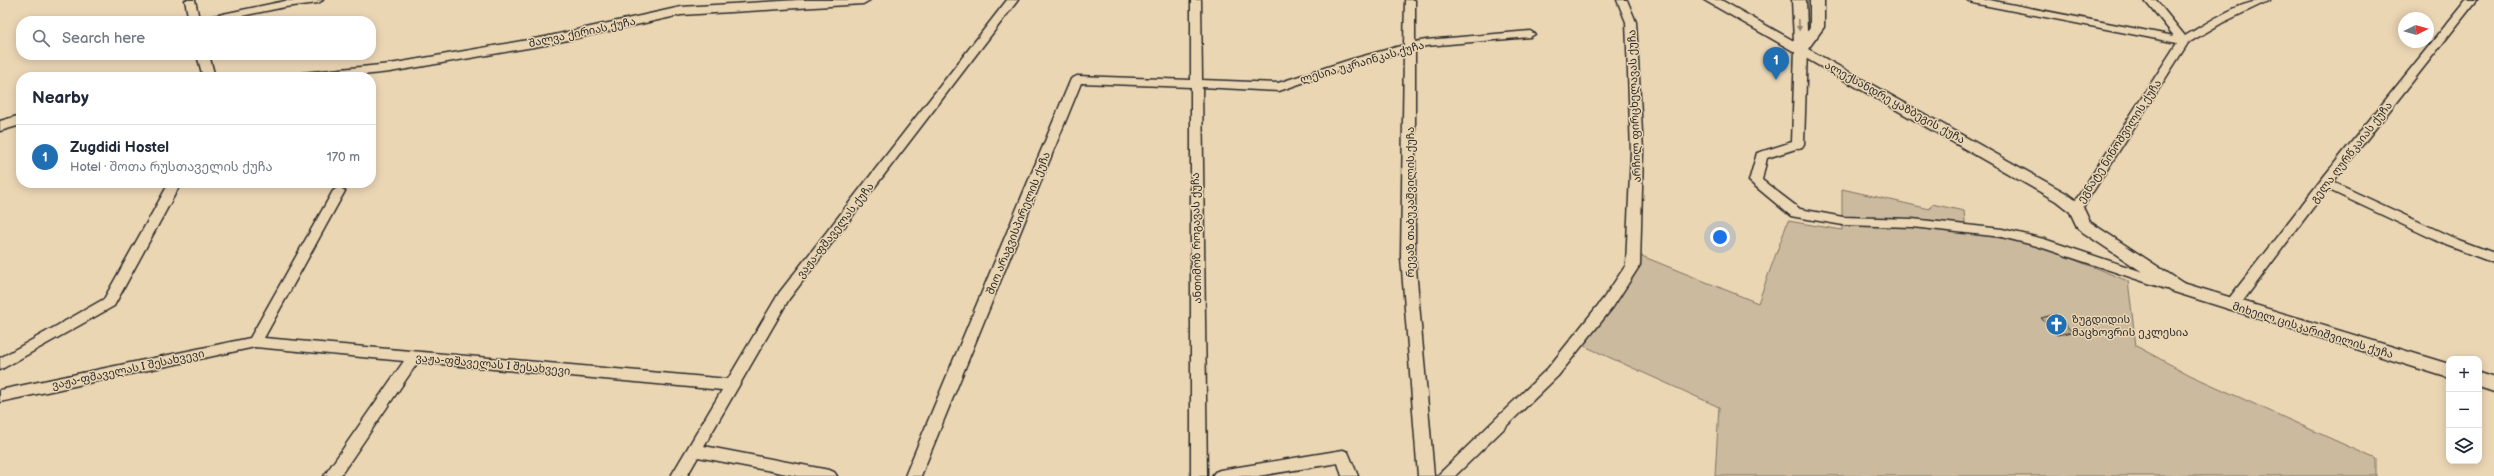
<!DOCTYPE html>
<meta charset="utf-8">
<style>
body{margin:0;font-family:"Balsamiq Sans","Noto Sans Georgian",sans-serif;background:#f2f2f3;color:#1f2937}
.controls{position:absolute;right:12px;bottom:12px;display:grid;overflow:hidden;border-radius:8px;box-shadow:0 2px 10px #0003}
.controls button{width:36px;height:36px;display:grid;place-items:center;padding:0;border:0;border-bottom:1px solid #e0e1e3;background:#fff;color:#1f2937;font:20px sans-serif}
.compass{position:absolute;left:2398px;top:12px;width:36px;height:36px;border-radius:50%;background:#fff;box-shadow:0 2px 10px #0003;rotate:85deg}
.you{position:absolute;left:1720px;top:237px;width:14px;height:14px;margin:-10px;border:3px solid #fff;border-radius:50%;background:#1a73e8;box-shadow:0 0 0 6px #1a73e833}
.badge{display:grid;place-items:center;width:26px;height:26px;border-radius:50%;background:#1f6fb2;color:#fff;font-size:13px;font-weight:700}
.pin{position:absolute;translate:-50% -33px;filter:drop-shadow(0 1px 2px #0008)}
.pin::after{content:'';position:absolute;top:21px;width:14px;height:12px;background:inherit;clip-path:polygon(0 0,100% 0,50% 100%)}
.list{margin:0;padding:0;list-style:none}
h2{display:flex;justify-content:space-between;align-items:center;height:52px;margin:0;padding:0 16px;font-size:17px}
h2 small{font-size:13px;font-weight:400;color:#747a83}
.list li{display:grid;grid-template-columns:26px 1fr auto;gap:12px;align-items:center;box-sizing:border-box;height:64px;padding:0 16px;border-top:1px solid #e0e1e3}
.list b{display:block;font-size:15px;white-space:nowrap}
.list p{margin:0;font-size:13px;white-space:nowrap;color:#747a83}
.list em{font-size:13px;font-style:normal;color:#747a83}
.icon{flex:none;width:22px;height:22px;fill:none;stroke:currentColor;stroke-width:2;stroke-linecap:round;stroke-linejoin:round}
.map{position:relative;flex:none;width:2494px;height:476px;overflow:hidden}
.search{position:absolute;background:#fff;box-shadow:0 2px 10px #0003;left:16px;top:16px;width:360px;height:44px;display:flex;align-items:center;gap:10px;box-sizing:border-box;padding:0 14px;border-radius:16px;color:#747a83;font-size:15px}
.panel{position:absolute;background:#fff;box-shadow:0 2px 10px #0003;left:16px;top:72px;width:360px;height:116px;border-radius:16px}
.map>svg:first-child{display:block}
</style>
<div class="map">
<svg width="2494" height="476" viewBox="0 0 2494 476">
<rect width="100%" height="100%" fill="#ebd6b4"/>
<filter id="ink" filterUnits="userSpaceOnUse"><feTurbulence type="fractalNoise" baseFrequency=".025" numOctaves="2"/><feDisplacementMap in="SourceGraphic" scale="8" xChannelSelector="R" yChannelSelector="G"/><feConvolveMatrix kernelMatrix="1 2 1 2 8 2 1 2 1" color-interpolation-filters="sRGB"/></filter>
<g filter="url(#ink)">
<!-- green -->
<polygon fill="#ccba9e" stroke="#7c7264" points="1842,189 1930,209 1932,204 1964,211 1966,231 2040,246 2128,281 2136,346 2190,375 2376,459 2376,476 1715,476 1719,407 1582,345 1610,299 1632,252 1758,303 1788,221 1842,230"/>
<!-- building -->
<polygon fill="#b6a68e" stroke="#2b2b2b" points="2056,314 2072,332 2057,335 2041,318"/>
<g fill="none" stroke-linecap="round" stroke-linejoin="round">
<defs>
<g id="minor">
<polygon points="185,0 195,0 199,19 285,1 323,0 318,3 285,7 218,21 189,21"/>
<polygon points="1007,0 1018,0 789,299 704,446 829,470 834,472 837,476 797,476 698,457 687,476 671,476 722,390 418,362 340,476 324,476 404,361 255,347 0,402 0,390 250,338 333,191 339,187 345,191 264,338 728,379 779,293"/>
<polygon points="1191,0 1201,0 1202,80 1278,83 1349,60 1404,45 1405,0 1415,0 1415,42 1426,40 1530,31 1535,34 1530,37 1426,46 1415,49 1415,257 1434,476 1418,476 1401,257 1404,52 1357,64 1279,91 1202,87 1207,476 1191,476 1191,87 1081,83 921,476 905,476 1071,79 1077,76 1191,80"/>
<polygon points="1617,0 1627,0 1636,22 1643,151 1640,265 1613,307 1558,376 1455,476 1437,476 1548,368 1603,299 1626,265 1631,151 1626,22"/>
<path d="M1968 0H1989L2174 36 2145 0H2156L2185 36C2211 21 2240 0 2270 0L2222 23 2188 43 2080 212 2076 213 2070 209 2177 43 1973 3Z"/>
<polygon points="2466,0 2477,0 2333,182 2456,239 2494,253 2494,263 2446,245 2327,189 2237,309 2227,309 2225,305 2227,301 2321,180"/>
<polygon points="1801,46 1807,49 1804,144 1802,147 1767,158 1762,180 1800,209 1843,217 1912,219 2002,229 2044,239 2176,283 2178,286 2176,289 2166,289 2037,246 2002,237 1912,227 1843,225 1796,217 1791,216 1749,181 1757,153 1792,142 1795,49"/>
<polygon points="197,55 209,55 215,77 203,77"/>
<polygon points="169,183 181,183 114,306 0,370 0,358 104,299"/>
<polygon points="1343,450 1348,452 1358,476 1342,476 1338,463 1258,476 1212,476 1215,472 1220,470"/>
</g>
<g id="tertiary">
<polygon points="798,0 870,0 863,4 681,15 545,45 390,72 344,77 295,77 302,73 390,64 545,37 681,7"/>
<polygon points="1704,0 1721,0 1794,41 1792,0 1806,0 1807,31 1810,27 1810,0 1824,0 1824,27 1808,49 2066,193 2082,205 2090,222 2183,283 2449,364 2449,378 2171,291 2078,229 2070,212 2056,201"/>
<polygon points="21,115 21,125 0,131 0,121"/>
<polygon points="2479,373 2494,378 2494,392 2479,387"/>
</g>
</defs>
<!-- minor casing -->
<use href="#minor" stroke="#2b2b2b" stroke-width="3"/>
<!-- tertiary casing -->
<use href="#tertiary" stroke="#2b2b2b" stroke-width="3"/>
<!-- minor -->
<use href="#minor" fill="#ebd6b4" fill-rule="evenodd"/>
<!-- tertiary -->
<use href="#tertiary" fill="#ebd6b4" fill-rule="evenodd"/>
</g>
<!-- one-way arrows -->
<defs><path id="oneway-solid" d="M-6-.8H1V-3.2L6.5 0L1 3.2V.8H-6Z"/></defs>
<use fill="#8b8070" href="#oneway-solid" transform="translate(1799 25) rotate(88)"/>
</g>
<!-- icons -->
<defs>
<symbol id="church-disc" viewBox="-11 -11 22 22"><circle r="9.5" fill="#1f6fb2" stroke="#ebd6b4"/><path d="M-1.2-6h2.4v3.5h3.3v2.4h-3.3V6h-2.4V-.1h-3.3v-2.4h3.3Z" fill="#fff"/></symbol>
</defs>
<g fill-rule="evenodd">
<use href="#church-disc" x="2044" y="312" width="25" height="25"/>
</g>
<g text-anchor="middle" stroke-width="3" stroke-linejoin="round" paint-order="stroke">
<!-- street labels -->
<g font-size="11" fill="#2b2b2b" stroke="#ebd6b4">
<text transform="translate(582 32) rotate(-12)" y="4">შალვა ქირიას ქუჩა</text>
<text transform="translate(1362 62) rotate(-16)" y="4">ლესია უკრაინკას ქუჩა</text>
<text transform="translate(1895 102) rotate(29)" y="4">ალექსანდრე ყაზბეგის ქუჩა</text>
<text transform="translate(1634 106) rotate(-92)" y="4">არჩილ ფირცხელავას ქუჩა</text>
<text transform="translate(2119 141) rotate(-57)" y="4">ეგნატე ნინოშვილის ქუჩა</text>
<text transform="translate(2351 152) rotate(-52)" y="4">გელა ღურწკაიას ქუჩა</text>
<text transform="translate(1410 202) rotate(-90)" y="4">რევაზ თაბუკაშვილის ქუჩა</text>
<text transform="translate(1018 223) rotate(-68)" y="4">შიო არაგვისპირელის ქუჩა</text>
<text transform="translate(835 230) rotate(-52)" y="4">ვაჟა-ფშაველას ქუჩა</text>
<text transform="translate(1196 238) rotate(-91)" y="4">ანთიმოზ როგავას ქუჩა</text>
<text transform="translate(2313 330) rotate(17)" y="4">მიხეილ ცისკარიშვილის ქუჩა</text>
<text transform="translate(493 364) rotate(5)" y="4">ვაჟა-ფშაველას I შესახვევი</text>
<text transform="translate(128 369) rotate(-12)" y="4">ვაჟა-ფშაველას I შესახვევი</text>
</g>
<!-- poi labels -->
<g font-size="11" fill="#2b2b2b" stroke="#ebd6b4" text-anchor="start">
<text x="2072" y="323">ზუგდიდის<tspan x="2072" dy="13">მაცხოვრის ეკლესია</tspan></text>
</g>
</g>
</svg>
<div class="controls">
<button>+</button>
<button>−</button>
<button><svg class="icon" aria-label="layers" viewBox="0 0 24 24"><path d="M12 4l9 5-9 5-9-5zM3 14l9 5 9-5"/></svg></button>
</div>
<svg class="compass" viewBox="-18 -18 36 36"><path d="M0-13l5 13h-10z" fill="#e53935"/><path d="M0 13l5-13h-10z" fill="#747a83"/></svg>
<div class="you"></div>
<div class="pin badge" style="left:1776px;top:80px">1</div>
<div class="search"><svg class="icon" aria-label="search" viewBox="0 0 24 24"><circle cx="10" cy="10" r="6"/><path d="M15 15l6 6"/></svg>Search here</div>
<section class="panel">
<h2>Nearby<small></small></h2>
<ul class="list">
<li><span class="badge">1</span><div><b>Zugdidi Hostel</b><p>Hotel · შოთა რუსთაველის ქუჩა</p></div><em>170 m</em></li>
</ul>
</section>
</div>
